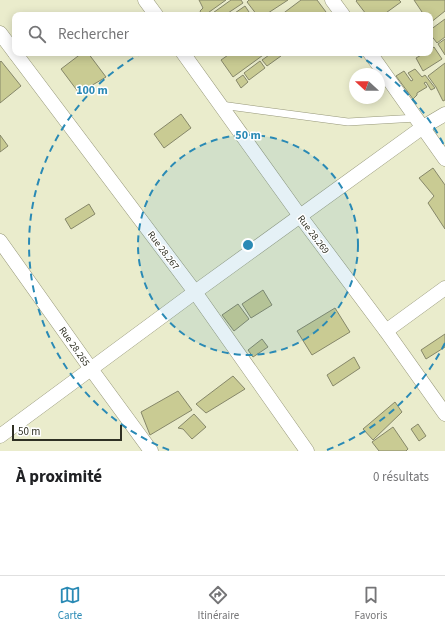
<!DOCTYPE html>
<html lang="fr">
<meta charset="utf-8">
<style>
body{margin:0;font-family:"Source Sans 3",sans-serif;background:#f6f6f6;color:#202124}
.compass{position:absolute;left:349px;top:68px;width:36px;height:36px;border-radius:50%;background:#fff;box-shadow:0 2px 10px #0003;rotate:291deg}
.scale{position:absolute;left:12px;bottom:10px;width:110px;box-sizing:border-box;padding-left:4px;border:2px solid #2f3023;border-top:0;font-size:11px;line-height:14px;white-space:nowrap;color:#2f3023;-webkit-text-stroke:3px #fff;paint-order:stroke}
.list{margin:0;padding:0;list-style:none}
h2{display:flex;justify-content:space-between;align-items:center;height:52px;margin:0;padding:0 16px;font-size:17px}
h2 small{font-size:13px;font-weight:400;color:#757577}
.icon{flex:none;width:22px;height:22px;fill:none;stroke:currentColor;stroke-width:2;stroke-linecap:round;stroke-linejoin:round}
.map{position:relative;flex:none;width:445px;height:451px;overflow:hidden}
.search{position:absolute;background:#fff;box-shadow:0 2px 10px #0003;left:12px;right:12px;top:12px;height:44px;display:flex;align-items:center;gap:10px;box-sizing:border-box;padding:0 14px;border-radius:8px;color:#757577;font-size:15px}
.sheet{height:124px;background:#fff}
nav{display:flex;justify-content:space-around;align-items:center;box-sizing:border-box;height:56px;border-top:1px solid #e0e0e0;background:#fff;font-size:11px;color:#757577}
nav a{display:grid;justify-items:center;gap:2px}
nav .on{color:#2a8ab5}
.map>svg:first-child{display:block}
</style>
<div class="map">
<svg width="445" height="451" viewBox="0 0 445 451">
<rect width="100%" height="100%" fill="#eaeccc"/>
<!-- building -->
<g fill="#c9cb93" stroke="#868769">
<polygon points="199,0 226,0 205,15 202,15 200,11 203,8"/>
<polygon points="231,0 241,0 243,3 225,15 210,15"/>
<polygon points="249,0 288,0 265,15 257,15 247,2"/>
<polygon points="301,0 317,0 326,12 325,15 281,15"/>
<polygon points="357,0 399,0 401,2 383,15 364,15 366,14 356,1"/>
<polygon points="414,0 445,0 445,11 430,23 430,15 424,15"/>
<polygon points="245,6 251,15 232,15"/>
<polygon points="445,19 445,37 437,43 430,34 430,30"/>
<polygon points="445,39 445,55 438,44"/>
<polygon points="434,47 442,59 423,71 416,58 425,53 430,53 430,50"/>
<polygon points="82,53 88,53 106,77 79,93 61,69"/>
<polygon points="231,53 266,53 233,77 221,60"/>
<polygon points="272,53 279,53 281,56 267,66 262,60"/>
<polygon points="1,61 21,86 0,103 0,62"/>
<polygon points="260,61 265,68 249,80 244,73"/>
<polygon points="445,63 445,100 443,101 436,87 428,76"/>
<polygon points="415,69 422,77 425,75 435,88 431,90 426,82 424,83 427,87 417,93 417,95 413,99 396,76 404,71 411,81 413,80 408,73"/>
<polygon points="243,75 248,82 241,88 236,80"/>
<polygon points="181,114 191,128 164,148 154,134"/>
<polygon points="0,135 8,146 0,152"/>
<polygon points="433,168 445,185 445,229 428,203 434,196 419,178"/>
<polygon points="89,204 95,214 71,229 65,219"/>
<polygon points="263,290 272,305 251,318 242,304"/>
<polygon points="238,304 249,319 234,331 222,315"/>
<polygon points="335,308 350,332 312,355 297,331"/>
<polygon points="445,334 445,347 426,359 421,350"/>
<polygon points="262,339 268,347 253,357 248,350"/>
<polygon points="354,357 360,368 333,386 327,375"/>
<polygon points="233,376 245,389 206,413 196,404"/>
<polygon points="178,391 192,410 150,435 141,412"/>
<polygon points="395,402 402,412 373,440 363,429"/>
<polygon points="194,414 206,427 192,439 183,429 178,428"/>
<polygon points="418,424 426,436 419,441 411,429"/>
<polygon points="393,427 408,449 406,451 379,451 372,442"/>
</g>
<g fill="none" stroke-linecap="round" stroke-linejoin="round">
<defs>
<polyline id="lane" points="221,105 348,122 417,118"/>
<g id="street">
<polyline points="145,0 156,15"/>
<polyline points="332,0 343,15"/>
<polyline points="0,33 15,53"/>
<polyline points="15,53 195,292 307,451"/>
<polyline points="183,53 300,216 386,331 445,414"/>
<polyline points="370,53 445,159"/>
<polyline points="0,241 91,369 151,451"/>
<polyline points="386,331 445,288"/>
<polyline points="0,436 195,292 423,127 445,114"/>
</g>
</defs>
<!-- lane casing -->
<use href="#lane" stroke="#969779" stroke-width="8"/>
<!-- street casing -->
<use href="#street" stroke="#969779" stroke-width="15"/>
<!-- lane -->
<use href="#lane" stroke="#fff" stroke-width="7"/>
<!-- street -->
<use href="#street" stroke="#fff" stroke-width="14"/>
</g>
<!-- distance rings -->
<circle cx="248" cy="245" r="110" fill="#2a8ab5" fill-opacity=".12"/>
<g fill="none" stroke="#2a8ab5" stroke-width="2" stroke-dasharray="7 5">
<circle cx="248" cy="245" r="110"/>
<path d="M445 343A220 220 0 0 1 327 450M169 450A220 220 0 0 1 140 54M356 54A220 220 0 0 1 445 147"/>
</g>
<g text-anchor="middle" stroke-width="3" stroke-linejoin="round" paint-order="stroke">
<!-- street labels -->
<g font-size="10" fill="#2f3023" stroke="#fff">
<text transform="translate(314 234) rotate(53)" y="4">Rue 28.269</text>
<text transform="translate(164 250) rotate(53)" y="4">Rue 28.267</text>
<text transform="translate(75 346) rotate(55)" y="4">Rue 28.265</text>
</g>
</g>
<circle cx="248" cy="245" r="6" fill="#2a8ab5" stroke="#fff" stroke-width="2"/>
<g font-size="12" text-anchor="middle" font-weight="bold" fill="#2a8ab5" stroke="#fff" stroke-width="3" stroke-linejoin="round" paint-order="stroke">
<text x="92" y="94">100 m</text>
<text x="248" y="139">50 m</text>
</g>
</svg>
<svg class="compass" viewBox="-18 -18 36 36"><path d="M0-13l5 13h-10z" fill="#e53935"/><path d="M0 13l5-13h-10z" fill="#757577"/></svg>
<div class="scale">50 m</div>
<div class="search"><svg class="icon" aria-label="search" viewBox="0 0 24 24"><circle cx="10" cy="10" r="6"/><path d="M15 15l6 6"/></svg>Rechercher</div>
</div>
<section class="sheet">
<h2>À proximité<small>0 résultats</small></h2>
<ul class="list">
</ul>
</section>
<nav>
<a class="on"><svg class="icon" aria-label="map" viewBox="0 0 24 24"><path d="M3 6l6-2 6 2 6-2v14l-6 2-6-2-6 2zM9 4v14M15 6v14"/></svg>Carte</a>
<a><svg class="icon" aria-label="directions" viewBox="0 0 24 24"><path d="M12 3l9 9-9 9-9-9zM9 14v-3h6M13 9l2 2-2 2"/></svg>Itinéraire</a>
<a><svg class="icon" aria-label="saved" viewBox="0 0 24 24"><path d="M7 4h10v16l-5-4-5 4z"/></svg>Favoris</a>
</nav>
